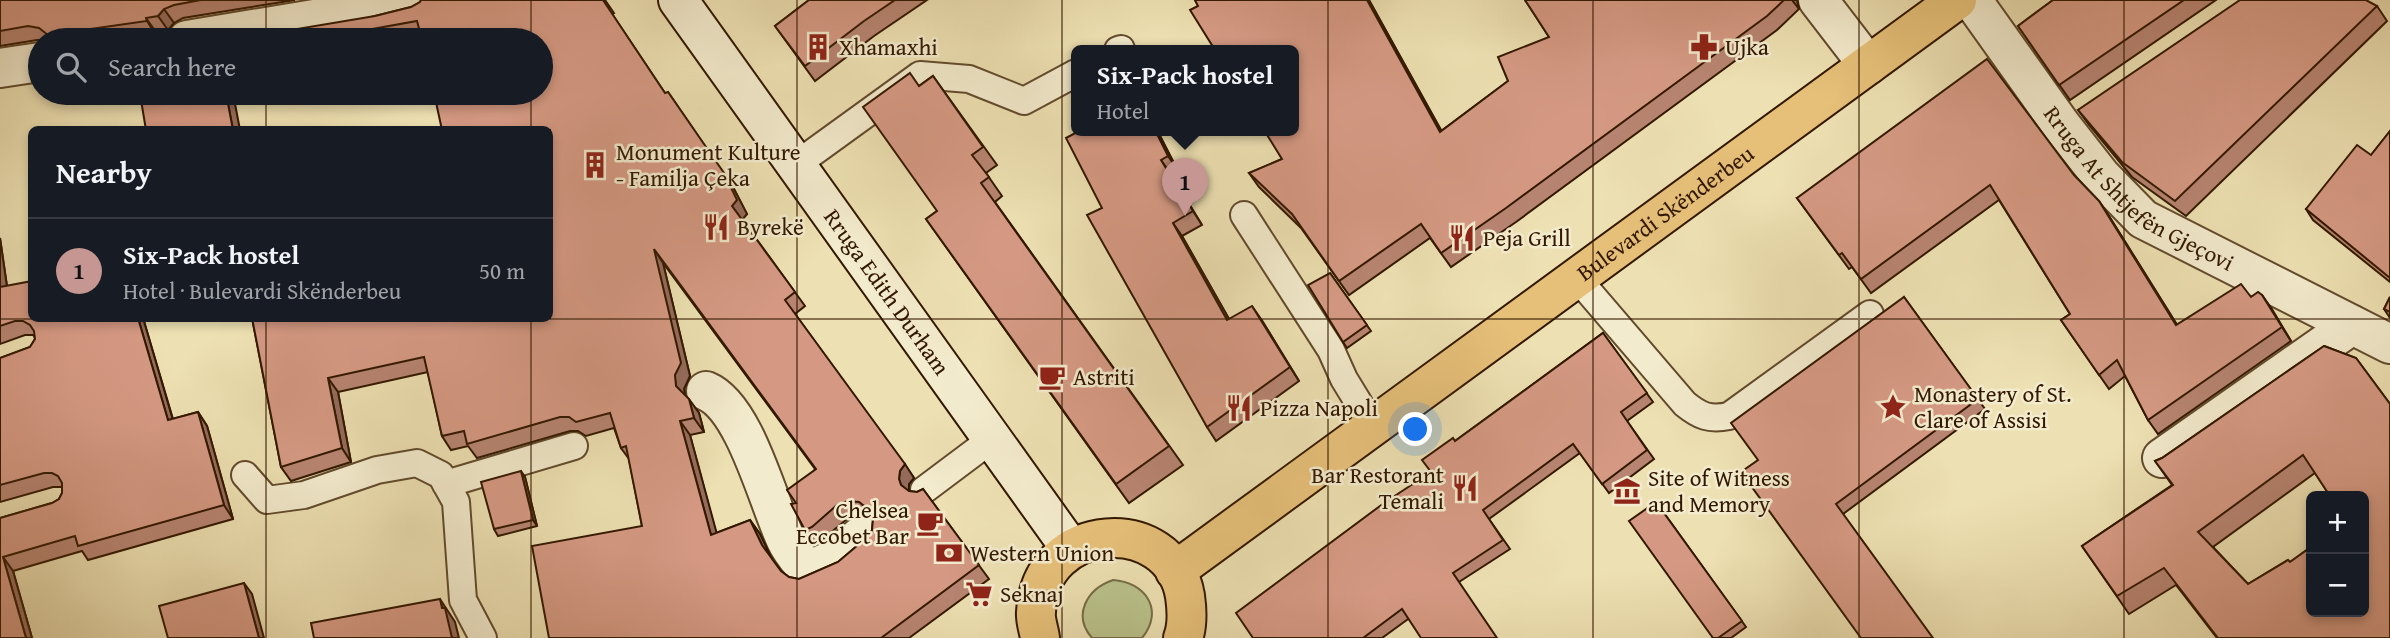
<!DOCTYPE html>
<meta charset="utf-8">
<style>
body{margin:0;font-family:"Gentium Book Plus",serif;background:#242831;color:#f1f3f6}
.controls{position:absolute;right:21px;bottom:21px;display:grid;overflow:hidden;border-radius:10px;box-shadow:0 4px 10px #0003}
.controls button{width:63px;height:63px;display:grid;place-items:center;padding:0;border:0;border-bottom:2px solid #363941;background:#171b24;color:#f1f3f6;font:35px sans-serif}
.you{position:absolute;left:1416px;top:430px;width:24px;height:24px;margin:-18px;border:5px solid #fff;border-radius:50%;background:#1a73e8;box-shadow:0 0 0 10px #1a73e833}
.badge{display:grid;place-items:center;width:46px;height:46px;border-radius:50%;background:#c59692;color:#111;font-size:23px;font-weight:700}
.pin{position:absolute;translate:-50% -58px;filter:drop-shadow(0 2px 4px #0008)}
.pin::after{content:'';position:absolute;top:37px;width:24px;height:21px;background:inherit;clip-path:polygon(0 0,100% 0,50% 100%)}
.popup{position:absolute;left:1071px;top:45px;width:228px;height:91px;box-sizing:border-box;display:grid;place-content:center;border-radius:10px;background:#171b24;filter:drop-shadow(0 2px 5px #0005);font-size:23px;white-space:nowrap;color:#9ea1a6}
.popup b{font-size:26px;color:#f1f3f6}
.popup::after{content:'';position:absolute;left:50%;top:100%;margin-left:-14px;border:14px solid transparent;border-top-color:#171b24}
.list{margin:0;padding:0;list-style:none}
h2{display:flex;justify-content:space-between;align-items:center;height:91px;margin:0;padding:0 28px;font-size:30px}
h2 small{font-size:23px;font-weight:400;color:#9ea1a6}
.list li{display:grid;grid-template-columns:46px 1fr auto;gap:21px;align-items:center;box-sizing:border-box;height:105px;padding:0 28px;border-top:2px solid #363941}
.list b{display:block;font-size:26px;white-space:nowrap}
.list p{margin:0;font-size:23px;white-space:nowrap;color:#9ea1a6}
.list em{font-size:23px;font-style:normal;color:#9ea1a6}
.icon{flex:none;width:38px;height:38px;fill:none;stroke:currentColor;stroke-width:2;stroke-linecap:round;stroke-linejoin:round}
.map{position:relative;flex:none;width:2390px;height:638px;overflow:hidden}
.search{position:absolute;background:#171b24;box-shadow:0 4px 10px #0003;left:28px;top:28px;width:525px;height:77px;display:flex;align-items:center;gap:18px;box-sizing:border-box;padding:0 24px;border-radius:38px;color:#9ea1a6;font-size:26px}
.panel{position:absolute;background:#171b24;box-shadow:0 4px 10px #0003;left:28px;top:126px;width:525px;height:196px;border-radius:10px}
.map>svg:first-child{display:block}
</style>
<div class="map">
<svg width="2390" height="638" viewBox="0 0 2390 638">
<rect width="100%" height="100%" fill="#ede0b2"/>
<filter id="stains"><feTurbulence type="fractalNoise" baseFrequency=".00286" numOctaves="4"/><feColorMatrix values="0 0 0 0 .2 0 0 0 0 .09 0 0 0 0 .02 0 0 0 .5 -.17"/></filter>
<radialGradient id="worn" r=".72"><stop offset=".6" stop-color="#630" stop-opacity="0"/><stop offset="1" stop-color="#630" stop-opacity=".3"/></radialGradient>
<!-- green -->
<path fill="#bac28b" stroke="#766d46" stroke-width="2" d="M1113 580C1145 582 1165 610 1142 638H1092C1072 615 1087 589 1113 580Z"/>
<g fill="none" stroke-linecap="round" stroke-linejoin="round">
<defs>
<g id="lane">
<polyline points="1118,50 1121,49"/>
<polyline points="797,164 920,75 969,79 1024,101 1076,73"/>
<polyline points="1244,215 1331,350 1344,379 1374,428"/>
<path d="M1577 278 1685 404C1700 416 1709 420 1729 416L1870 314"/>
<polyline points="245,475 267,500 304,495 377,470 417,463 441,475 456,502 463,600 483,638"/>
<polyline points="446,484 574,446"/>
<polyline points="924,490 992,439"/>
</g>
<g id="street">
<polyline points="1818,0 1868,65"/>
<path id="s1" d="M1972 0 2061 125 2101 176 2143 219 2390 344"/>
<polyline points="187,40 381,8 415,0"/>
<polyline points="0,68 40,62"/>
<path d="M706 391C745 407 768 502 786 540 791 551 800 561 808 571L834 559 861 536"/>
<polyline points="2162,458 2352,325"/>
</g>
<g id="secondary">
<path id="s2" d="M678 0 1071 549"/>
</g>
<g id="primary">
<path id="s3" d="M1175 571 1957 0"/>
<path d="M1040 638C1039 630 1035 620 1036 612 1040 520 1171 513 1185 596 1187 610 1188 625 1183 638"/>
</g>
</defs>
<!-- lane casing -->
<use href="#lane" stroke="#624a2c" stroke-width="30"/>
<!-- street casing -->
<use href="#street" stroke="#624a2c" stroke-width="42"/>
<!-- secondary casing -->
<use href="#secondary" stroke="#331800" stroke-width="42"/>
<!-- primary casing -->
<use href="#primary" stroke="#331800" stroke-width="42"/>
<!-- lane -->
<use href="#lane" stroke="#f3ebcd" stroke-width="26"/>
<!-- street -->
<use href="#street" stroke="#f3ebcd" stroke-width="38"/>
<!-- secondary -->
<use href="#secondary" stroke="#f3ebcd" stroke-width="38"/>
<!-- primary -->
<use href="#primary" stroke="#e6c079" stroke-width="38"/>
</g>
<!-- wall -->
<g fill="#b78471" stroke="#331800" stroke-width="2" fill-rule="evenodd">
<polygon points="0,0 295,0 183,18 174,23 168,30 156,32 156,35 120,40 37,40 0,46"/>
<path d="M421 0H605L614 13 612 14 665 93 733 187 747 214 742 219 805 306 795 314 914 478 909 484V491L917 492 923 489 989 579 909 638H549L642 526 629 459 621 448 614 428 586 436 578 431H570L477 458 468 446 451 450 442 436 428 372 338 392 351 462 291 481 281 467 252 318H550L421 36 397 40H287L375 16 411 7 420 2ZM663 263 815 469 796 503 805 530 814 544 822 540 847 519 858 514 869 516 873 519 872 530 865 539 838 562 799 579 789 577 781 571 770 556 760 534 750 520 716 533 690 435 704 432 699 413 685 395 684 389 690 376Z"/>
<polygon points="809,0 927,0 874,36 815,81 775,26"/>
<polygon points="1195,0 1369,0 1441,131 1508,81 1549,37 1525,0 1797,0 1799,9 1777,30 1516,222 1451,267 1430,238 1349,295 1301,228 1259,187 1249,173 1282,159"/>
<polygon points="2053,0 2216,0 2070,100 2018,26"/>
<polygon points="2377,6 2387,21 2186,216 2132,177 2089,125 2078,110"/>
<polygon points="933,76 997,165 986,173 1002,196 995,202 1183,465 1129,503 926,219 937,211 919,86"/>
<polygon points="1157,130 1177,169 1170,173 1202,225 1182,236 1229,319 1261,319 1299,381 1216,441 1207,427 1102,208"/>
<polygon points="2390,131 2390,282 2313,220 2306,209 2371,155"/>
<polygon points="2074,175 2099,201 2109,216 2177,325 2251,297 2262,295 2291,341 2158,434 2148,420 2125,376 2109,389 2061,320 2070,314 1999,200 1871,293 1852,267 1849,269 1797,198"/>
<polygon points="0,238 7,286 32,318 143,318 173,419 198,412 207,426 233,519 88,560 82,551 13,571 32,638 0,638 0,518 52,503 59,499 62,493 62,487 53,487 0,502 0,358 30,347 35,339 34,336 33,335 25,335 0,344"/>
<polygon points="1330,273 1371,331 1347,348 1343,342"/>
<polygon points="1904,297 1985,409 1843,514 1758,460"/>
<polygon points="2390,297 2390,318 2384,309"/>
<polygon points="1603,333 1653,402 1627,421 1654,459 1609,493 1580,453 1489,519 1510,549 1459,582 1382,638 1253,638 1431,472 1455,441"/>
<path d="M2324 346 2356 358 2390 404V638H2217L2176 585 2129 614 2082 546 2172 485 2155 461 2162 458ZM2315 473 2330 496H2364V612H2311V547L2290 562 2288 560 2248 584 2213 547Z"/>
<polygon points="525,477 537,526 498,536 494,529"/>
<polygon points="1656,502 1746,627 1731,638 1713,638"/>
</g>
<!-- shaded-wall -->
<g fill="#956b5c" stroke="#331800" stroke-width="2">
<polygon points="1367,0 1369,0 1450,146 1440,132"/>
<polygon points="1792,0 1797,0 1799,9"/>
<polygon points="164,9 174,23 168,30 158,16"/>
<polygon points="146,18 156,32 156,35 147,21"/>
<polygon points="668,92 733,187 747,214 742,220 732,206"/>
<polygon points="226,93 233,93 240,130 233,130"/>
<polygon points="1155,130 1157,130 1177,169 1168,156"/>
<polygon points="1161,160 1170,173 1202,225 1193,211"/>
<polygon points="2099,201 2109,216 2186,339 2176,325"/>
<polygon points="1173,223 1182,236 1237,333 1227,320"/>
<polygon points="0,238 9,301 0,288"/>
<polygon points="654,249 663,263 690,376 684,389 686,400 676,386"/>
<polygon points="2262,295 2272,309 2291,341 2282,327"/>
<polygon points="1252,306 1261,319 1299,381 1290,367"/>
<polygon points="138,318 143,318 177,434 168,420"/>
<polygon points="328,378 338,392 351,462 342,448"/>
<polygon points="689,399 699,413 704,432 694,418"/>
<polygon points="198,412 207,426 233,519 224,505"/>
<polygon points="680,421 690,435 721,549 711,535"/>
<polygon points="905,464 914,478 909,484 909,493 901,485 899,479 900,471"/>
<polygon points="521,471 525,477 537,526 533,520"/>
<polygon points="750,520 760,534 772,559 762,545"/>
<polygon points="3,557 13,571 32,638 26,638"/>
<polygon points="244,583 252,594 264,638 259,638"/>
<polygon points="440,599 455,622 459,638 452,638 442,608"/>
</g>
<!-- building -->
<g fill="#d59983" stroke="#331800" stroke-width="2" fill-rule="evenodd">
<polygon points="0,0 201,0 174,5 164,9 158,16 146,18 147,21 48,35 39,28 28,26 0,31"/>
<path d="M421 0H603L665 93 668 92 724 173 737 200 732 206 795 292 785 300 905 464 900 471 899 479 901 485 909 491 917 492 923 489 979 565 881 638H549L532 546 642 526 626 446 621 448 610 413 576 422 569 417H560L467 444 464 431 442 436 424 357 328 378 342 448 281 467 252 318H550V130H442L434 93H541V40H422L417 21 339 35 319 40H287L285 31 375 16 411 7 420 2ZM654 249 816 469 787 490 796 503 791 504 805 530 812 527 837 505 848 501 859 502 868 509 873 519 872 530 865 539 838 562 799 579 789 577 781 571 762 545 750 520 711 535 680 421 694 418 689 399 676 386 675 375 681 363Z"/>
<polygon points="809,0 895,0 864,21 805,66 775,26"/>
<polygon points="1195,0 1367,0 1440,132 1508,81 1498,57 1549,37 1525,0 1784,0 1767,16 1506,208 1441,253 1421,224 1339,281 1292,214 1249,173 1282,159 1264,130 1293,130 1293,50 1215,50 1190,10 1198,6"/>
<polygon points="2053,0 2184,0 2059,85 2018,26"/>
<polygon points="2240,0 2366,0 2377,6 2175,201 2122,162 2078,110"/>
<polygon points="1987,59 2074,175 2099,201 2176,325 2241,284 2251,297 2258,292 2262,295 2282,327 2148,420 2117,360 2099,375 2061,320 2070,314 1990,185 1861,279 1842,253 1839,255 1797,198"/>
<polygon points="910,73 919,86 933,76 983,147 972,155 989,177 981,183 1169,446 1116,484 926,219 937,211 863,107"/>
<polygon points="148,93 226,93 233,130 146,130 140,94"/>
<polygon points="1081,130 1155,130 1168,156 1161,160 1193,211 1173,223 1227,320 1252,306 1290,367 1207,427 1087,215 1102,208 1066,138"/>
<polygon points="2390,131 2390,278 2306,209 2357,145 2371,155"/>
<polygon points="1330,273 1367,325 1343,342 1308,285"/>
<polygon points="32,281 32,318 138,318 168,420 198,412 224,505 78,546 75,536 3,557 26,638 0,638 0,518 52,503 59,499 62,493 62,483 58,476 52,473 44,473 0,485 0,358 30,347 35,339 34,331 30,325 23,321 15,321 0,326 0,287"/>
<polygon points="1904,297 1978,399 1836,504 1933,638 1861,638 1741,472 1758,460 1731,423"/>
<polygon points="2390,297 2390,312 2384,309"/>
<polygon points="1603,333 1647,393 1621,412 1647,450 1602,484 1573,444 1483,510 1503,540 1453,573 1497,638 1421,638 1402,609 1363,638 1253,638 1236,613 1384,503 1431,472 1422,460 1453,438 1455,441"/>
<path d="M2324 346 2356 358 2390 404V638H2218L2164 568 2117 596 2082 546 2173 485 2155 461 2162 458ZM2303 455 2330 496H2364V612H2311V547L2290 562 2288 560 2248 584 2198 532Z"/>
<polygon points="521,471 533,520 494,529 481,482"/>
<polygon points="1656,502 1742,621 1718,638 1713,638 1629,521"/>
<polygon points="244,583 259,638 168,638 159,606"/>
<polygon points="440,599 442,608 445,608 452,638 314,638 311,623"/>
</g>
<!-- grid -->
<path fill="none" stroke="#331800" stroke-width="2" stroke-opacity="0.55" d="M266 0V40M531 0V40M797 0V638M1062 0V638M1328 0V638M1593 0V638M1859 0V638M2124 0V638M266 93V130M531 93V130M266 318V638M531 318V638M0 319H2390"/>
<!-- icons -->
<defs>
<symbol id="building-bare" viewBox="-9 -9 18 18"><path d="M-4-6H4V6H1V3H-1V6H-4ZM-2.5-4.3h1.7v1.8h-1.7ZM.8-4.3h1.7v1.8H.8ZM-2.5-1h1.7V.8h-1.7ZM.8-1h1.7V.8H.8Z" fill="#8f2418" stroke="#f3ebcd" stroke-width="2.5" paint-order="stroke"/></symbol>
<symbol id="pharmacy-bare" viewBox="-9 -9 18 18"><path d="M-2-6h4v4h4v4h-4v4h-4v-4h-4v-4h4Z" fill="#8f2418" stroke="#f3ebcd" stroke-width="2.5" paint-order="stroke"/></symbol>
<symbol id="restaurant-bare" viewBox="-9 -9 18 18"><path d="M-5-6h1v4h1v-4h1v4h1v-4h1v5L-1.5 .5V6h-2V.5L-5-1ZM5-6V6H3V1.5H1.5Q1.5-4 5-6Z" fill="#8f2418" stroke="#f3ebcd" stroke-width="2.5" paint-order="stroke"/></symbol>
<symbol id="cafe-bare" viewBox="-9 -9 18 18"><path d="M-5.5-4.5H6V0H3Q3 3.5 0 3.5H-2.5Q-5.5 3.5-5.5 0ZM3-3.2v2h1.7v-2ZM-6 4.5H4V6H-6Z" fill="#8f2418" stroke="#f3ebcd" stroke-width="2.5" paint-order="stroke"/></symbol>
<symbol id="sight-bare" viewBox="-9 -9 18 18"><path d="M0-6L1.8-2.2L6-1.7L2.9 1.2L3.7 5.4L0 3.3L-3.7 5.4L-2.9 1.2L-6-1.7L-1.8-2.2Z" fill="#8f2418" stroke="#f3ebcd" stroke-width="2.5" paint-order="stroke"/></symbol>
<symbol id="museum-bare" viewBox="-9 -9 18 18"><path d="M0-6L6-3V-2H-6V-3ZM-5-1h2V3h-2ZM-1-1h2V3h-2ZM3-1h2V3H3ZM-6 4H6V6H-6Z" fill="#8f2418" stroke="#f3ebcd" stroke-width="2.5" paint-order="stroke"/></symbol>
<symbol id="bank-bare" viewBox="-9 -9 18 18"><path d="M-6-4H6V4H-6ZM0-2.3a2.3 2.3 0 1 0 0 4.6a2.3 2.3 0 1 0 0-4.6Z" fill="#8f2418" stroke="#f3ebcd" stroke-width="2.5" paint-order="stroke"/></symbol>
<symbol id="supermarket-bare" viewBox="-9 -9 18 18"><path d="M-6-5.5h2.5l.6 2H6L4.5 2H-2.5L-4.4-4H-6ZM-1.5 3.2a1.3 1.3 0 1 0 .1 0ZM3 3.2a1.3 1.3 0 1 0 .1 0Z" fill="#8f2418" stroke="#f3ebcd" stroke-width="2.5" paint-order="stroke"/></symbol>
</defs>
<g fill-rule="evenodd">
<use href="#building-bare" x="799" y="28" width="38" height="38"/>
<use href="#pharmacy-bare" x="1685" y="28" width="38" height="38"/>
<use href="#building-bare" x="576" y="146" width="38" height="38"/>
<use href="#restaurant-bare" x="697" y="208" width="38" height="38"/>
<use href="#restaurant-bare" x="1443" y="219" width="38" height="38"/>
<use href="#cafe-bare" x="1033" y="358" width="38" height="38"/>
<use href="#sight-bare" x="1874" y="388" width="38" height="38"/>
<use href="#restaurant-bare" x="1220" y="389" width="38" height="38"/>
<use href="#restaurant-bare" x="1446" y="469" width="38" height="38"/>
<use href="#museum-bare" x="1608" y="472" width="38" height="38"/>
<use href="#cafe-bare" x="911" y="504" width="38" height="38"/>
<use href="#bank-bare" x="930" y="534" width="38" height="38"/>
<use href="#supermarket-bare" x="960" y="575" width="38" height="38"/>
</g>
<g text-anchor="middle" stroke-width="5" stroke-linejoin="round" paint-order="stroke">
<!-- poi labels -->
<g font-size="23" fill="#331800" stroke="#f3ebcd" text-anchor="start">
<text x="839" y="55">Xhamaxhi</text>
<text x="1725" y="55">Ujka</text>
<text x="616" y="160">Monument Kulture<tspan x="616" dy="26">- Familja Çeka</tspan></text>
<text x="737" y="235">Byrekë</text>
<text x="1483" y="246">Peja Grill</text>
<text x="1073" y="385">Astriti</text>
<text x="1914" y="402">Monastery of St.<tspan x="1914" dy="26">Clare of Assisi</tspan></text>
<text x="1260" y="416">Pizza Napoli</text>
<text x="1444" y="483" text-anchor="end">Bar Restorant<tspan x="1444" dy="26">Temali</tspan></text>
<text x="1648" y="486">Site of Witness<tspan x="1648" dy="26">and Memory</tspan></text>
<text x="909" y="518" text-anchor="end">Chelsea<tspan x="909" dy="26">Eccobet Bar</tspan></text>
<text x="970" y="561">Western Union</text>
<text x="1000" y="602">Seknaj</text>
</g>
<!-- street labels -->
<g font-size="23" fill="#331800" stroke="#f3ebcd">
<text dy="8" stroke="none"><textPath href="#s1" startOffset="256">Rruga At Shtjefën Gjeçovi</textPath></text>
<text dy="8" stroke="none"><textPath href="#s3" startOffset="607">Bulevardi Skënderbeu</textPath></text>
<text dy="8" stroke="none"><textPath href="#s2" startOffset="359">Rruga Edith Durham</textPath></text>
</g>
</g>
<rect width="100%" height="100%" filter="url(#stains)"/>
<rect width="100%" height="100%" fill="url(#worn)"/>
</svg>
<div class="controls">
<button>+</button>
<button>−</button>
</div>
<div class="you"></div>
<div class="pin badge" style="left:1185px;top:216px">1</div>
<div class="popup"><b>Six-Pack hostel</b>Hotel</div>
<div class="search"><svg class="icon" aria-label="search" viewBox="0 0 24 24"><circle cx="10" cy="10" r="6"/><path d="M15 15l6 6"/></svg>Search here</div>
<section class="panel">
<h2>Nearby<small></small></h2>
<ul class="list">
<li><span class="badge">1</span><div><b>Six-Pack hostel</b><p>Hotel · Bulevardi Skënderbeu</p></div><em>50 m</em></li>
</ul>
</section>
</div>
